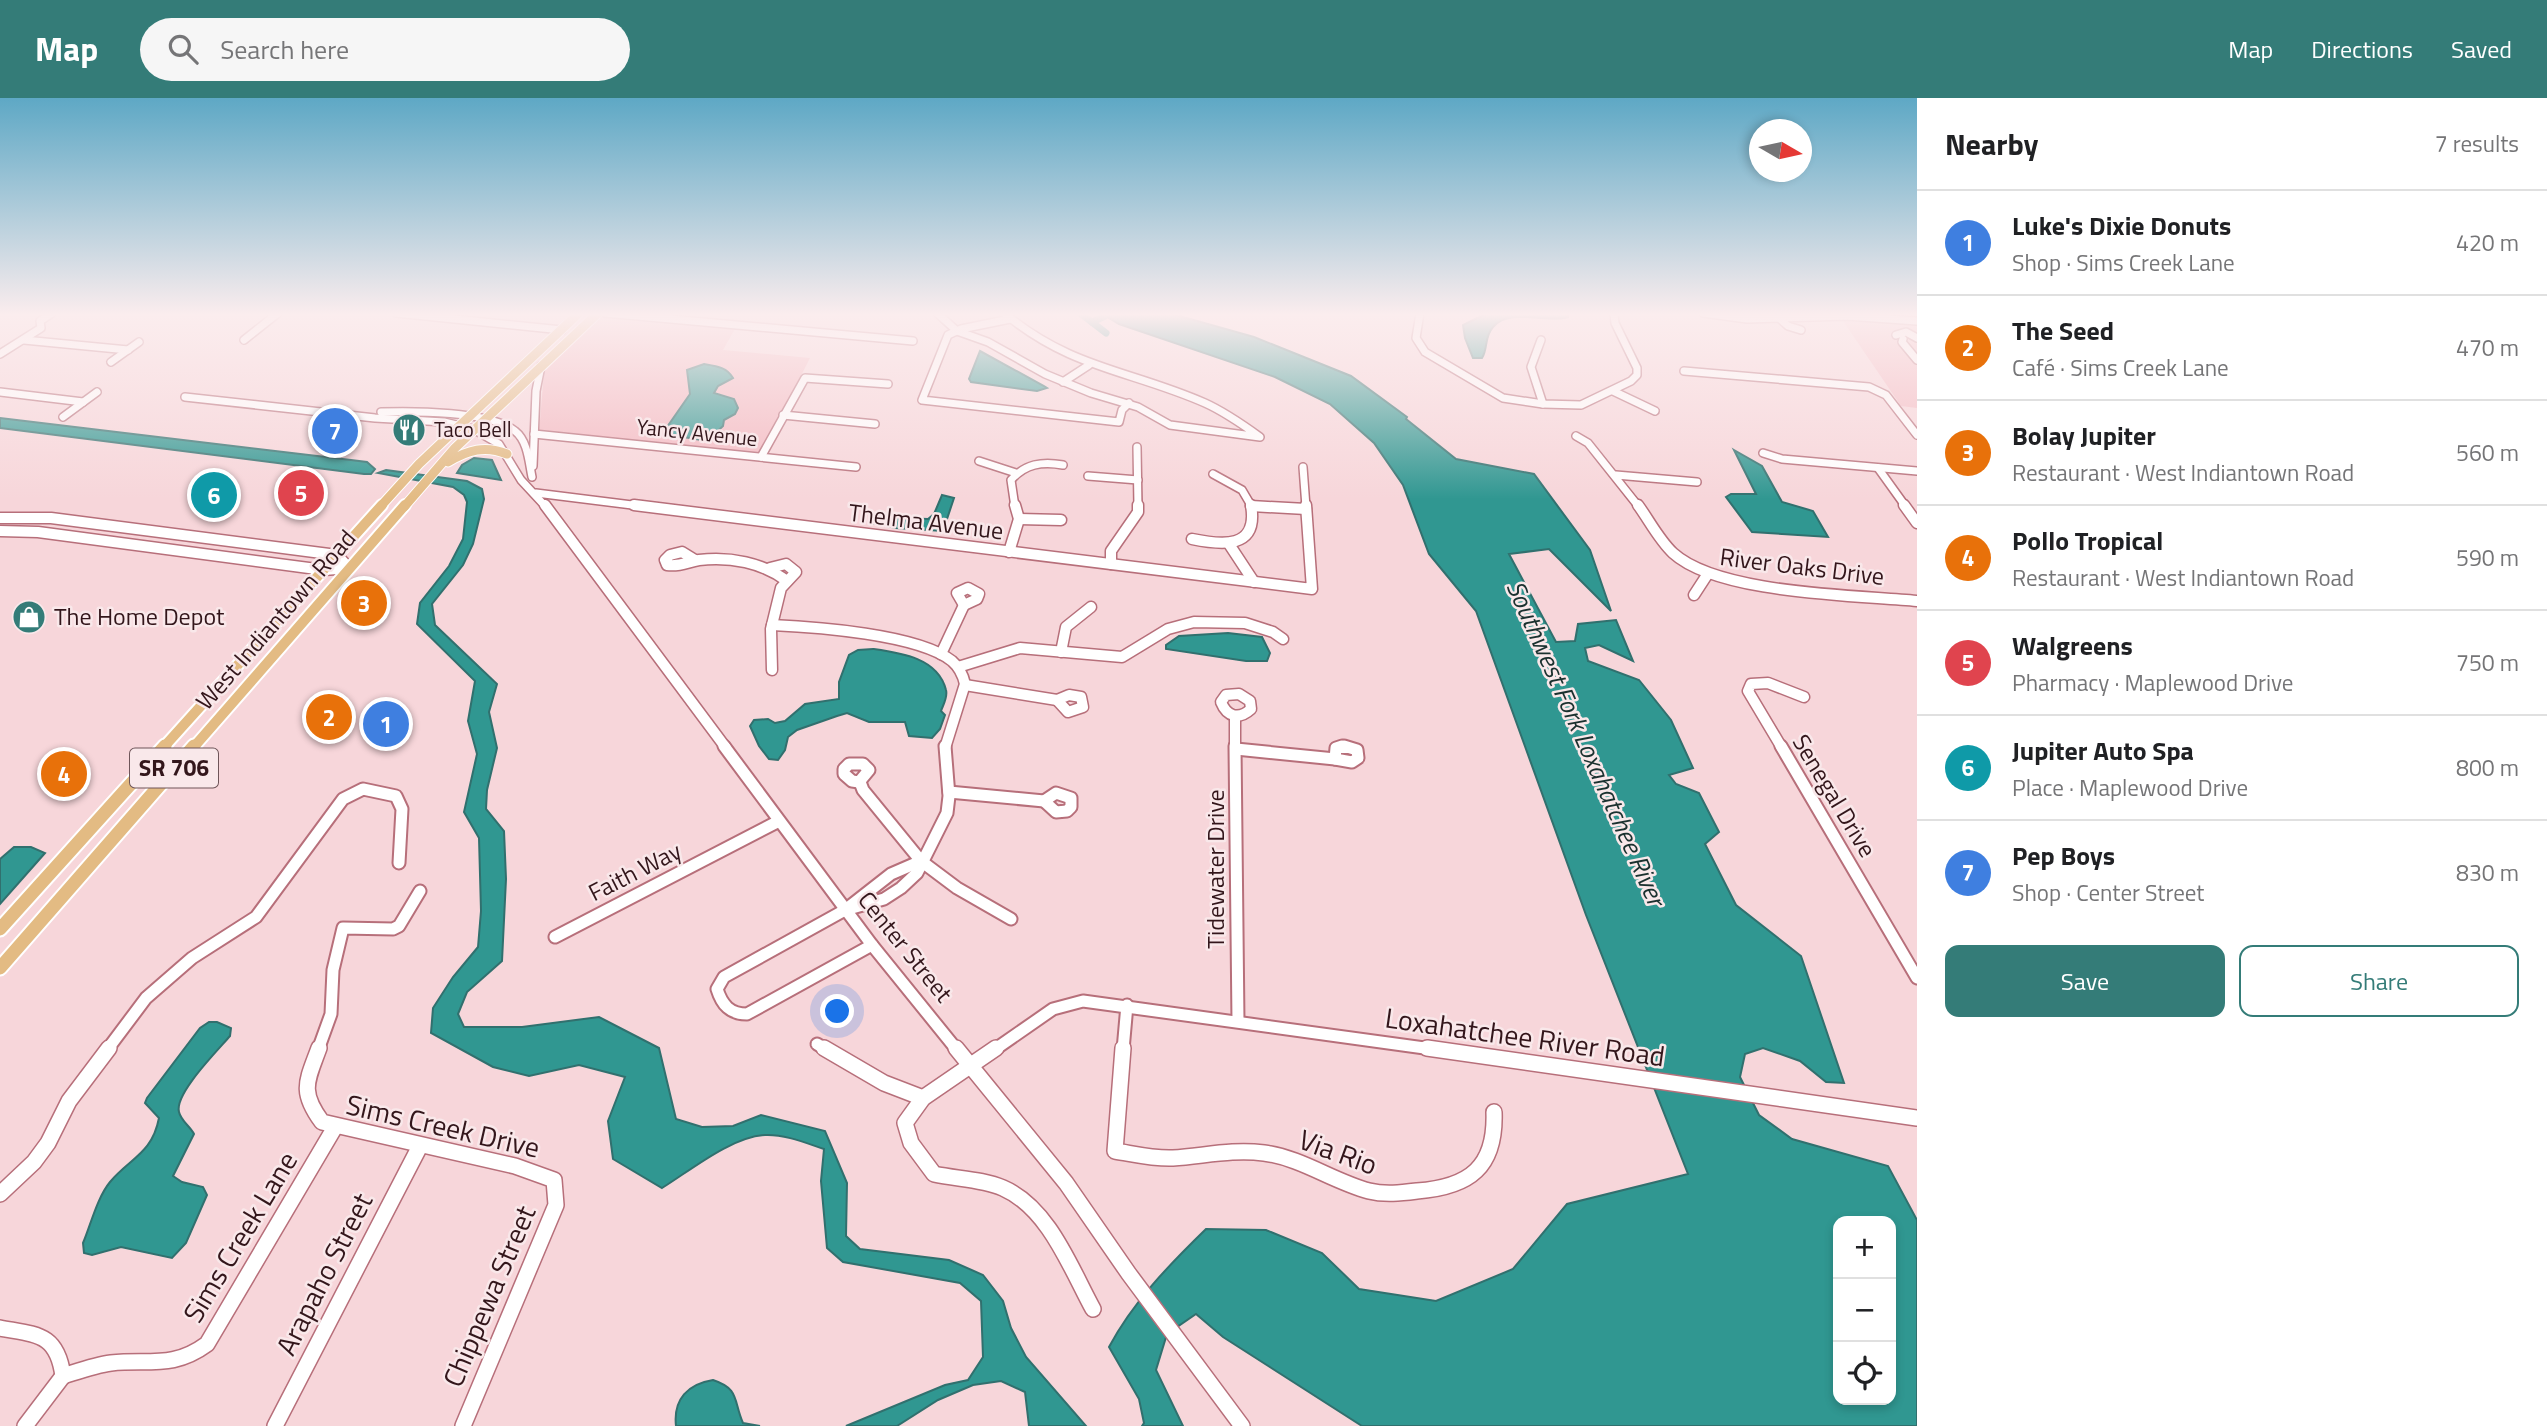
<!DOCTYPE html>
<meta charset="utf-8">
<style>
body{margin:0;font-family:"Titillium Web",sans-serif;background:#f6f6f6;color:#202124}
.controls{position:absolute;right:21px;bottom:21px;display:grid;overflow:hidden;border-radius:14px;box-shadow:0 4px 10px #0003}
.controls button{width:63px;height:63px;display:grid;place-items:center;padding:0;border:0;border-bottom:2px solid #e0e0e0;background:#fff;color:#202124;font:35px sans-serif}
.compass{position:absolute;left:1749px;top:21px;width:63px;height:63px;border-radius:50%;background:#fff;box-shadow:0 4px 10px #0003;rotate:99deg}
.you{position:absolute;left:838px;top:914px;width:24px;height:24px;margin:-18px;border:5px solid #fff;border-radius:50%;background:#1a73e8;box-shadow:0 0 0 10px #1a73e833}
.badge{display:grid;place-items:center;width:46px;height:46px;border-radius:50%;background:#347c78;color:#fff;font-size:23px;font-weight:700}
.pin{position:absolute;translate:-50% -50%;border:4px solid #fff;box-shadow:0 2px 7px #0006}
.list{margin:0;padding:0;list-style:none}
h2{display:flex;justify-content:space-between;align-items:center;height:91px;margin:0;padding:0 28px;font-size:30px}
h2 small{font-size:23px;font-weight:400;color:#757577}
.list li{display:grid;grid-template-columns:46px 1fr auto;gap:21px;align-items:center;box-sizing:border-box;height:105px;padding:0 28px;border-top:2px solid #e0e0e0}
.list b{display:block;font-size:26px;white-space:nowrap}
.list p{margin:0;font-size:23px;white-space:nowrap;color:#757577}
.list em{font-size:23px;font-style:normal;color:#757577}
.actions{display:flex;gap:14px;padding:21px 28px}
.actions a{flex:1;padding:16px 0;border:2px solid #347c78;border-radius:14px;text-align:center;font-size:24px;color:#347c78}
.actions .main{background:#347c78;color:#fff}
.icon{flex:none;width:38px;height:38px;fill:none;stroke:currentColor;stroke-width:2;stroke-linecap:round;stroke-linejoin:round}
.map{position:relative;flex:none;width:1917px;height:1328px;overflow:hidden}
header{display:flex;align-items:center;gap:42px;box-sizing:border-box;height:98px;padding:0 35px;background:#347c78;color:#fff}
header strong{font-size:33px}
nav{display:flex;gap:38px;margin-inline-start:auto;font-size:24px}
.search{width:490px;height:63px;background:#f6f6f6;display:flex;align-items:center;gap:18px;box-sizing:border-box;padding:0 24px;border-radius:38px;color:#757577;font-size:26px}
main{display:flex}
aside{flex:1;background:#fff}
.map>svg:first-child{display:block}
</style>
<header>
<strong>Map</strong>
<div class="search"><svg class="icon" aria-label="search" viewBox="0 0 24 24"><circle cx="10" cy="10" r="6"/><path d="M15 15l6 6"/></svg>Search here</div>
<nav><a>Map</a><a>Directions</a><a>Saved</a></nav>
</header>
<main>
<div class="map">
<svg width="1917" height="1328" viewBox="0 0 1917 1328">
<rect width="100%" height="100%" fill="#f7d6da"/>
<!-- green -->
<g fill="#f3b9c1">
<polygon points="602,217 736,229 723,252 810,260 760,358 539,335 544,274"/>
<polygon points="1841,220 1917,226 1917,310 1901,308"/>
</g>
<!-- water -->
<g fill="#309791" stroke="#31706e" stroke-width="2" fill-rule="evenodd">
<path d="M1101 215H1169L1254 239 1351 278 1407 319 1406 321 1456 361 1534 376 1590 452 1611 513 1549 451 1509 456 1556 544 1575 543 1578 526 1616 522 1633 563 1599 547 1585 550 1588 563 1639 582 1671 622 1693 670 1669 677 1676 686 1699 695 1719 734 1705 746 1736 807 1801 858 1844 985 1826 984 1800 963 1763 950 1745 956 1740 979 1759 1017 1792 1041 1888 1068 1917 1122V1328H1362L1223 1239 1196 1216 1167 1236 1156 1272 1183 1328H1142L1144 1325 1139 1301 1109 1249C1133 1204 1169 1167 1206 1131L1266 1132 1322 1155 1359 1191 1436 1203 1513 1171 1567 1106 1688 1076 1586 817 1476 513 1429 456 1403 387 1374 345 1330 306 1275 279 1119 226ZM1838 1123H1891V1302H1838Z"/>
<path d="M1487 215H1568V219C1546 226 1510 209 1493 229 1484 239 1488 251 1482 260H1473L1465 240 1463 227Z"/>
<polygon points="980,253 1044,288 1047,290 1037,293 971,284 969,281"/>
<path d="M704 266C716 268 727 269 733 280L718 288 714 295 734 301 738 310 735 316 724 322 723 328 707 343 666 336 665 332 690 296 687 272Z"/>
<polygon points="0,320 351,362 367,364 375,371 371,376 364,376 0,330"/>
<polygon points="1734,352 1762,368 1782,404 1813,413 1828,439 1752,434 1726,399 1731,396 1756,396"/>
<polygon points="474,360 492,362 501,382 457,375 462,367"/>
<path d="M386 372 467 383 482 391 484 401 473 446 463 467 432 506 435 527 497 586 489 614 497 650 487 692 486 711 504 733 506 781 502 863 467 894 458 916 464 929H522L599 919 659 950 676 1021 702 1029 733 1028 761 1017 825 1033 847 1085 846 1138 860 1151 949 1162 983 1177 1003 1203 1011 1230 1026 1259 1086 1328H1029L1025 1294 1001 1283 973 1287 938 1302 897 1328H846L945 1287 968 1282 983 1259 981 1203 960 1185 843 1164 827 1150 821 1083 824 1051C806 1045 784 1036 765 1037 731 1039 691 1072 662 1090L613 1061 608 1023 625 979 579 967 529 978 493 969 431 935 433 910 453 879 478 849 481 813 479 740 464 714 477 656 468 623 475 583 417 526 420 505 449 468 463 441 467 404 464 397 453 389 378 375Z"/>
<polygon points="942,397 954,400 943,433 896,430 871,425 873,419 877,419 928,421 934,416"/>
<polygon points="1228,535 1262,539 1270,555 1267,563 1246,563 1166,551 1166,547 1179,538"/>
<path d="M873 551C901 555 938 560 946 592 948 599 943 607 941 613L945 617 940 631 932 640 909 638 905 624H869L847 615 837 618 797 632 788 639 785 652 778 662 769 661 759 648 750 628 754 622 768 621 775 625 785 623 805 606 839 601V584L849 557 858 552Z"/>
<polygon points="14,749 31,749 45,755 0,806 0,761"/>
<path d="M209 924H217L231 930 230 938C218 952 174 996 179 1014 181 1023 190 1028 194 1036L173 1078 182 1084 203 1089 207 1097 186 1145 172 1160 121 1149 92 1157 84 1155 83 1145C91 1126 97 1100 110 1084 130 1060 152 1056 159 1020L145 1005 147 1000 200 930Z"/>
<path d="M713 1282C740 1291 733 1302 743 1325L760 1328H676C673 1301 688 1286 713 1282Z"/>
</g>
<g fill="none" stroke-linecap="round" stroke-linejoin="round">
<!-- canal -->
<g stroke="#309791" stroke-width="7">
<polyline points="1080,215 1106,235"/>
<polyline points="1092,224 1105,218"/>
</g>
<defs>
<g id="minor-far3">
<polyline points="396,215 562,232"/>
<polyline points="605,215 913,243"/>
<path d="M937 215 957 233 988 244 1045 276 1091 295 1138 309 1170 327 1260 339C1242 326 1225 314 1205 305 1130 272 1071 271 1004 215"/>
<polyline points="1420,215 1416,240 1425,254 1503,300 1543,306 1581,307 1631,283 1637,277 1637,270 1615,225 1614,215"/>
<polyline points="1703,215 1747,221 1847,218 1917,223"/>
<polyline points="1779,220 1788,228 1801,232"/>
<polyline points="1010,221 961,231 948,237 922,302 1119,324 1122,312 1129,305"/>
<polyline points="1896,237 1906,234 1917,240"/>
<polyline points="1903,241 1902,244 1917,262"/>
<polyline points="24,242 128,252"/>
<polyline points="244,242 278,215"/>
<polyline points="1541,242 1531,269 1543,306"/>
<polyline points="0,256 41,230 40,223 52,215"/>
<polyline points="111,264 139,244"/>
<polyline points="1684,273 1869,289 1886,297 1917,337"/>
<polyline points="1063,284 1089,267"/>
<polyline points="1613,293 1655,313"/>
<polyline points="0,294 83,304"/>
<polyline points="185,299 375,320 444,324 473,331 499,346 521,382 546,409"/>
<path d="M381 314C412 313 491 313 515 333 528 343 529 365 532 379"/>
<polyline points="783,317 875,326"/>
<polyline points="63,319 97,294"/>
<polyline points="534,336 856,369"/>
<polyline points="1576,338 1588,345 1639,409"/>
<polyline points="1137,349 1138,409"/>
<polyline points="1763,355 1782,361 1917,373"/>
<polyline points="761,359 805,280 888,286"/>
<polyline points="979,363 1016,375"/>
<polyline points="533,368 536,293 541,268"/>
<polyline points="1303,369 1306,409"/>
<polyline points="1878,370 1906,409"/>
<polyline points="1213,376 1242,392 1252,409"/>
<polyline points="1616,377 1697,384"/>
<polyline points="1088,378 1138,382"/>
<polyline points="536,395 648,409"/>
<polyline points="1251,408 1266,409"/>
<path d="M1015 409 1011 382C1025 366 1042 363 1063 367"/>
</g>
<g id="minor-far2">
<polyline points="545,407 726,650"/>
<polyline points="634,407 1312,491 1306,407"/>
<path d="M1638 407C1649 422 1659 442 1673 455 1718 496 1854 497 1917 503"/>
<polyline points="1904,407 1917,425"/>
<polyline points="1251,408 1306,411"/>
<polyline points="0,420 51,420 337,457 349,470"/>
<polyline points="1019,421 1061,422"/>
<polyline points="0,433 38,434 324,472 349,470"/>
<path d="M1192 441C1221 447 1259 452 1251 407"/>
<polyline points="1229,446 1254,484"/>
<polyline points="1009,454 1019,421 1015,407"/>
<path d="M695 462 682 454 670 457 665 462 667 467C680 469 687 464 699 462 730 458 763 465 787 483"/>
<polyline points="1111,466 1111,453 1138,414 1138,407"/>
<polyline points="770,470 786,466 796,474 781,490 771,531 772,572"/>
<polygon points="968,490 979,496 977,501 964,507 957,495"/>
<polyline points="1694,497 1707,477"/>
<path d="M772 527C815 529 918 536 952 563 959 569 963 577 965 586L945 650"/>
<polyline points="1061,554 1066,529 1091,509"/>
<polyline points="941,556 964,507"/>
<polyline points="958,569 1020,550 1122,559 1168,531 1194,524 1245,525 1273,534 1283,541"/>
<polyline points="965,587 1057,602"/>
<path d="M1239 596 1250 603 1251 611C1239 622 1227 619 1221 604L1226 597Z"/>
<polygon points="1069,597 1081,599 1083,609 1068,614 1057,602"/>
<polyline points="1235,619 1235,650"/>
<polyline points="1336,650 1350,650"/>
<polyline points="1782,650 1748,593 1751,586 1768,585 1804,599"/>
</g>
<g id="minor-far1">
<polyline points="724,648 872,847 957,952"/>
<polyline points="1235,648 1238,923"/>
<polyline points="1342,648 1336,650 1335,661 1352,664 1358,660 1357,652 1344,648"/>
<polyline points="1781,648 1917,880"/>
<polyline points="1236,651 1335,661"/>
<polygon points="849,666 863,666 869,672 859,684 852,683 844,676 844,671"/>
<polyline points="860,684 863,692 921,763 957,790 1011,821"/>
<polyline points="949,694 1044,703"/>
<polygon points="1056,695 1071,700 1071,709 1067,713 1056,714 1044,703"/>
<polyline points="845,812 884,801 901,790 917,775 947,715 949,698 945,648"/>
<polyline points="555,839 779,723"/>
<path d="M872 847 747 916C730 916 722 907 717 891L724 879 845 812 891 776 921 763"/>
<polyline points="817,946 827,952"/>
<polyline points="107,952 146,900 192,860 256,819 343,701 363,691 396,698 402,711 399,765"/>
<polyline points="318,952 331,916 333,872 343,830 393,831 399,828 420,793"/>
<polyline points="994,952 1053,911 1083,903 1439,952"/>
<polyline points="1123,952 1127,907"/>
</g>
<g id="minor">
<path d="M319 950C307 983 299 993 322 1024L515 1068 554 1082 556 1107 463 1328"/>
<polyline points="824,950 884,985 923,1000"/>
<polyline points="956,950 1066,1085 1129,1176 1242,1328"/>
<path d="M996 950 923 1000 905 1025 911 1045 934 1076C957 1081 982 1081 1003 1090 1049 1110 1071 1171 1093 1211"/>
<path d="M1123 950 1115 1053C1134 1056 1154 1061 1173 1060 1204 1058 1232 1051 1264 1055 1302 1060 1332 1083 1369 1093 1385 1097 1401 1095 1417 1093 1470 1089 1496 1069 1494 1014"/>
<polyline points="1427,950 1917,1020"/>
<polyline points="0,1096 34,1064 48,1045 69,1003 109,950"/>
<path d="M0 1230C37 1237 57 1235 63 1278"/>
<path d="M63 1278C79 1273 95 1267 111 1265 149 1261 173 1271 207 1246L335 1029"/>
<polyline points="25,1328 63,1278"/>
<polyline points="275,1328 420,1048"/>
</g>
<g id="major-far2">
<path d="M448 364C468 352 485 347 507 356"/>
<polyline points="380,409 419,366 579,215"/>
<polyline points="404,409 455,350 598,215"/>
</g>
<g id="major-far1">
<polyline points="163,650 382,407"/>
<polyline points="193,650 405,407"/>
</g>
<g id="major">
<polyline points="0,831 165,648"/>
<polyline points="0,870 194,648"/>
</g>
</defs>
<!-- minor-far3 casing -->
<use href="#minor-far3" stroke="#b76f7a" stroke-width="10"/>
<!-- minor-far2 casing -->
<use href="#minor-far2" stroke="#b76f7a" stroke-width="13"/>
<!-- minor-far1 casing -->
<use href="#minor-far1" stroke="#b76f7a" stroke-width="15"/>
<!-- minor casing -->
<use href="#minor" stroke="#b76f7a" stroke-width="18"/>
<!-- major-far2 casing -->
<use href="#major-far2" stroke="#fff" stroke-width="11"/>
<!-- major-far1 casing -->
<use href="#major-far1" stroke="#fff" stroke-width="14"/>
<!-- major casing -->
<use href="#major" stroke="#fff" stroke-width="17"/>
<!-- minor-far3 -->
<use href="#minor-far3" stroke="#fff" stroke-width="7"/>
<!-- minor-far2 -->
<use href="#minor-far2" stroke="#fff" stroke-width="10"/>
<!-- minor-far1 -->
<use href="#minor-far1" stroke="#fff" stroke-width="11"/>
<!-- minor -->
<use href="#minor" stroke="#fff" stroke-width="15"/>
<!-- major-far2 -->
<use href="#major-far2" stroke="#e3bb83" stroke-width="9"/>
<!-- major-far1 -->
<use href="#major-far1" stroke="#e3bb83" stroke-width="10"/>
<!-- major -->
<use href="#major" stroke="#e3bb83" stroke-width="13"/>
</g>
<!-- sky -->
<linearGradient id="sky" x2="0" y2="1"><stop stop-color="#5ea8c5"/><stop offset="0.54" stop-color="#fbedee"/><stop offset="1" stop-color="#fbedee" stop-opacity="0"/></linearGradient>
<rect width="1917" height="401" fill="url(#sky)"/>
<!-- icons -->
<defs>
<symbol id="restaurant-disc" viewBox="-11 -11 22 22"><circle r="9.5" fill="#347c78" stroke="#f9e8ea"/><path d="M-5-6h1v4h1v-4h1v4h1v-4h1v5L-1.5 .5V6h-2V.5L-5-1ZM5-6V6H3V1.5H1.5Q1.5-4 5-6Z" fill="#fff"/></symbol>
<symbol id="shop-disc" viewBox="-11 -11 22 22"><circle r="9.5" fill="#347c78" stroke="#f9e8ea"/><path d="M-5-2.5h2.3a2.7 3.5 0 0 1 5.4 0H5L5.5 6h-11ZM-1.5-2.5h3a1.5 2.3 0 0 0-3 0Z" fill="#fff"/></symbol>
</defs>
<g fill-rule="evenodd">
<use href="#restaurant-disc" x="390" y="313" width="38" height="38"/>
<use href="#shop-disc" x="10" y="500" width="38" height="38"/>
</g>
<g text-anchor="middle" stroke-width="5" stroke-linejoin="round" paint-order="stroke">
<!-- far-poi labels -->
<g font-size="21" fill="#33161b" stroke="#f9e8ea" text-anchor="start">
<text x="434" y="339">Taco Bell</text>
</g>
<!-- far-street labels -->
<g font-size="21" fill="#33161b" stroke="#f9e8ea">
<text transform="translate(697 335) rotate(6)" y="7">Yancy Avenue</text>
</g>
<!-- shield labels -->
<rect fill="#f9e8ea" stroke="#6e5559" stroke-width="2" x="130" y="650.5" width="88" height="39" rx="5"/>
<g font-size="23" font-weight="bold" fill="#33161b">
<text x="174" y="678">SR 706</text>
</g>
<!-- street labels -->
<g font-size="24" fill="#33161b" stroke="#f9e8ea">
<text transform="translate(926 424) rotate(7)" y="8">Thelma Avenue</text>
<text transform="translate(1802 469) rotate(7)" y="8">River Oaks Drive</text>
<text transform="translate(276 522) rotate(-49)" y="8">West Indiantown Road</text>
<text transform="translate(1834 698) rotate(59)" y="8">Senegal Drive</text>
<text transform="translate(1216 771) rotate(-90)" y="8">Tidewater Drive</text>
<text transform="translate(635 774) rotate(-27)" y="8">Faith Way</text>
<text transform="translate(905 849) rotate(51)" y="8">Center Street</text>
</g>
<!-- poi labels -->
<g font-size="24" fill="#33161b" stroke="#f9e8ea" text-anchor="start">
<text x="54" y="527">The Home Depot</text>
</g>
<!-- water labels -->
<g font-size="26" font-style="italic" fill="#1a312f" stroke="#f9e8ea">
<text transform="translate(1586 645) rotate(66)" y="9">Southwest Fork Loxahatchee River</text>
</g>
<!-- near-street labels -->
<g font-size="28" fill="#33161b" stroke="#f9e8ea">
<text transform="translate(1525 939) rotate(8)" y="10">Loxahatchee River Road</text>
<text transform="translate(443 1028) rotate(13)" y="10">Sims Creek Drive</text>
<text transform="translate(1338 1054) rotate(20)" y="10">Via Rio</text>
<text transform="translate(240 1139) rotate(-59)" y="10">Sims Creek Lane</text>
<text transform="translate(324 1176) rotate(-63)" y="10">Arapaho Street</text>
<text transform="translate(489 1198) rotate(-67)" y="10">Chippewa Street</text>
</g>
</g>
</svg>
<div class="controls">
<button>+</button>
<button>−</button>
<button><svg class="icon" aria-label="locate" viewBox="0 0 24 24"><circle cx="12" cy="12" r="6"/><path d="M12 2v4M12 18v4M2 12h4M18 12h4"/></svg></button>
</div>
<svg class="compass" viewBox="-18 -18 36 36"><path d="M0-13l5 13h-10z" fill="#e53935"/><path d="M0 13l5-13h-10z" fill="#757577"/></svg>
<div class="you"></div>
<div class="pin badge" style="left:386px;top:626px;background:#3f7fe0">1</div>
<div class="pin badge" style="left:329px;top:619px;background:#e8710a">2</div>
<div class="pin badge" style="left:364px;top:505px;background:#e8710a">3</div>
<div class="pin badge" style="left:64px;top:676px;background:#e8710a">4</div>
<div class="pin badge" style="left:301px;top:395px;background:#e0444e">5</div>
<div class="pin badge" style="left:214px;top:397px;background:#0f9aa8">6</div>
<div class="pin badge" style="left:335px;top:333px;background:#3f7fe0">7</div>
</div>
<aside>
<h2>Nearby<small>7 results</small></h2>
<ul class="list">
<li><span class="badge" style="background:#3f7fe0">1</span><div><b>Luke's Dixie Donuts</b><p>Shop · Sims Creek Lane</p></div><em>420 m</em></li>
<li><span class="badge" style="background:#e8710a">2</span><div><b>The Seed</b><p>Café · Sims Creek Lane</p></div><em>470 m</em></li>
<li><span class="badge" style="background:#e8710a">3</span><div><b>Bolay Jupiter</b><p>Restaurant · West Indiantown Road</p></div><em>560 m</em></li>
<li><span class="badge" style="background:#e8710a">4</span><div><b>Pollo Tropical</b><p>Restaurant · West Indiantown Road</p></div><em>590 m</em></li>
<li><span class="badge" style="background:#e0444e">5</span><div><b>Walgreens</b><p>Pharmacy · Maplewood Drive</p></div><em>750 m</em></li>
<li><span class="badge" style="background:#0f9aa8">6</span><div><b>Jupiter Auto Spa</b><p>Place · Maplewood Drive</p></div><em>800 m</em></li>
<li><span class="badge" style="background:#3f7fe0">7</span><div><b>Pep Boys</b><p>Shop · Center Street</p></div><em>830 m</em></li>
</ul>
<div class="actions"><a class="main">Save</a><a>Share</a></div>
</aside>
</main>
